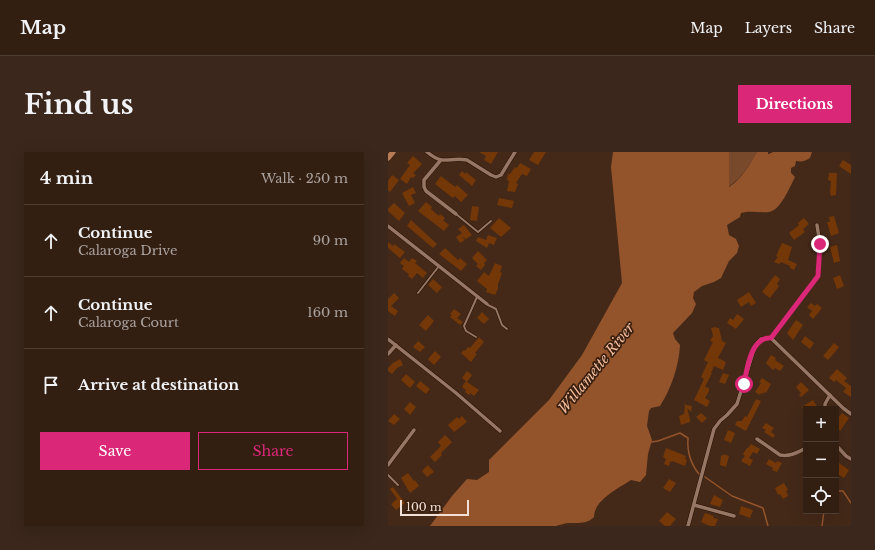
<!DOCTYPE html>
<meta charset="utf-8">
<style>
body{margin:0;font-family:"Libre Baskerville",serif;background:#3b271b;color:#f1f3f6}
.controls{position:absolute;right:12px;bottom:12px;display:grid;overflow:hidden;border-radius:0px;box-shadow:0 4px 16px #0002}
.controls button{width:36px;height:36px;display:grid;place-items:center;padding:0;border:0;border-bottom:1px solid #4e3d32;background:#331f12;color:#f1f3f6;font:20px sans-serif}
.scale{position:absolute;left:12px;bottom:10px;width:69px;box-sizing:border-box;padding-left:4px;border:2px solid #f2e0d6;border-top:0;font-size:11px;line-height:14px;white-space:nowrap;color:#f2e0d6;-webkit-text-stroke:3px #391f0f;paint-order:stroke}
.stop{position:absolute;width:12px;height:12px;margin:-9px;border:3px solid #db2777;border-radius:50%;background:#fff}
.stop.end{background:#db2777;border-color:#fff;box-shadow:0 1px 4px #0008}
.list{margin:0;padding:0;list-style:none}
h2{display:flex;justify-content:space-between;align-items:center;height:52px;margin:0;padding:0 16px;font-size:17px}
h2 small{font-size:13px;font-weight:400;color:#a9a29f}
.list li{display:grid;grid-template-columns:26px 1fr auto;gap:12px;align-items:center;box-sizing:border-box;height:72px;padding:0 16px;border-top:1px solid #4e3d32}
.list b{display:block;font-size:15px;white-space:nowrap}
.list p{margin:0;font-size:13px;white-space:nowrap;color:#a9a29f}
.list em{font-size:13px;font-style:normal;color:#a9a29f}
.actions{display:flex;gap:8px;padding:12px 16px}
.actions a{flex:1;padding:9px 0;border:1px solid #db2777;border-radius:0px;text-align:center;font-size:14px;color:#db2777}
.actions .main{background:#db2777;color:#fff}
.icon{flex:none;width:22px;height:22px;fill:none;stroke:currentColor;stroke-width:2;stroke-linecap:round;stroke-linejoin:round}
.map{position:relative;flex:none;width:463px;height:374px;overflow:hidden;border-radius:0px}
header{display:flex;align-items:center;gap:24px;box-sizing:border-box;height:56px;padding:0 20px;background:#331f12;border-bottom:1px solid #4e3d32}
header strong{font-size:19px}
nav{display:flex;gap:22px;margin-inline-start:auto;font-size:14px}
.intro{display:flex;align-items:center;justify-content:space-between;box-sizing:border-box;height:96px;padding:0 24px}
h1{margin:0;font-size:28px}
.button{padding:10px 18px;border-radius:0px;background:#db2777;color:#fff;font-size:14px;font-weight:700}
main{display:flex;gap:24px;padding:0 24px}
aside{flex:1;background:#331f12;border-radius:0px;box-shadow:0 4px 16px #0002}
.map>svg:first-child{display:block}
</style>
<header>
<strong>Map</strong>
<nav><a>Map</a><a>Layers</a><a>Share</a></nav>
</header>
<div class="intro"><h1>Find us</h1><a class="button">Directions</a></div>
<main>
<aside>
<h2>4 min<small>Walk · 250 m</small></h2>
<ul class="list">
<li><svg class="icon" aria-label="ahead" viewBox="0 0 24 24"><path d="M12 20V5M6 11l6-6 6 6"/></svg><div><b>Continue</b><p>Calaroga Drive</p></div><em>90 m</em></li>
<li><svg class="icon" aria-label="ahead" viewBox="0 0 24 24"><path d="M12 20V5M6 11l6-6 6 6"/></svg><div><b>Continue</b><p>Calaroga Court</p></div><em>160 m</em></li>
<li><svg class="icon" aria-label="arrive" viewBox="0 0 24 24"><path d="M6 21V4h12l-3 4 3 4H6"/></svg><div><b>Arrive at destination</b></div></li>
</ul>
<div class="actions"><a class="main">Save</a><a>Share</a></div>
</aside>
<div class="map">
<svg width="463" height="374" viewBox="0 0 463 374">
<rect width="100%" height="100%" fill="#442918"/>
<!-- green -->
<path fill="#78492b" d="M341 0H369C361 14 354 26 340 35Z"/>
<!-- water -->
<path fill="#94542b" d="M225 0H341V35C355 26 361 13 369 0H380V2H381L385 0H424L422 6C417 9 414 10 408 9L407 14 403 16V21L407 25C402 35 392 59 381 60 372 61 362 58 353 61L352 65 339 73 341 83 348 87 351 94 349 101 341 109 333 126 326 130 314 134 306 140 305 146 308 152 304 161 285 181 287 187 292 193C291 214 283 237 272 254L263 256 261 259 259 274 264 288 260 302 258 323 252 330 243 328C231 336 206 348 206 365 199 372 191 371 181 371 177 371 172 373 168 374H42L64 344 79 327 89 328 101 320V308L161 248 194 203 234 131 223 15Z"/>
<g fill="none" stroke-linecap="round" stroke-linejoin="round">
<!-- stream -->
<g stroke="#94542b" stroke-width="1.5">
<path d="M263 290 270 289 292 281 300 286C299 299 302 311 311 322"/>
<polyline points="317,325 344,344 375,356 380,374"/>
<polyline points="448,339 455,339 463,351"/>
<polyline points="434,374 436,359"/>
</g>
</g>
<!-- building -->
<g fill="#743707">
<polygon points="91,0 110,0 103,12 96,8 98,4"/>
<polygon points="146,0 158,0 150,13 141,8"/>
<polygon points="25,4 34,12 25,21 28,23 25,26 23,25 19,32 12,27 22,13 19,11"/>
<polygon points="455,8 463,13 463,22 451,14"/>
<polygon points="132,11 143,17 139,24 134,22 128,31 130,32 127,40 119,39 121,29 119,28 120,22 122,22 127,15 129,16"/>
<polygon points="74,19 77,22 78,20 88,28 84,34 71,23"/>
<polygon points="441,21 449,21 448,43 443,44 442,40 443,29 440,28"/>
<polygon points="4,23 11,28 2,40 0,38 0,29"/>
<polygon points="53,24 67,35 69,33 80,43 73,50 67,44 65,46 47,32"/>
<polygon points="25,35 28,41 23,43 27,51 21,54 14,41"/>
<polygon points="111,46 126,49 124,56 109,53"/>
<polygon points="38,50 44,55 43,57 51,64 52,62 57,66 55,68 61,73 56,79 30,59"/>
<polygon points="6,51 17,61 11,69 0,59 0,57"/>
<polygon points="84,54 91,55 89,69 82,68"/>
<polygon points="446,64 451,81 443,84 439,70 442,70 441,65"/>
<polygon points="111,66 123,76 113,85 102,76"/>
<polygon points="416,66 421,72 415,77 417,80 406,88 401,81 411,73 410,71"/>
<polygon points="23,68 49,92 45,96 19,74"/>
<polygon points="76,73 84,83 78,87 74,85 77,88 72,91 68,85 74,81 70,77"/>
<polygon points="100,83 109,86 106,93 101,91 99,96 88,89 90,85 98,88"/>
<polygon points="0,90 5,94 6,92 17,100 12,106 0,96"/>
<polygon points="394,91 404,95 400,108 409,112 406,118 402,116 402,114 393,110 391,112 386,110 390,105 388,104"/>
<polygon points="449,93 452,109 446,111 442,95"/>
<polygon points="57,96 70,108 72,106 79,112 73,119 51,102"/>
<polygon points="90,99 99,108 96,111 97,113 93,118 88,114 90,112 84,106"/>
<polygon points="16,106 21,110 24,106 29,109 27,111 39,121 35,126 29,121 24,127 20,124 21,122 14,117 16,114 12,111"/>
<polygon points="107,111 114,114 112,120 114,121 110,132 110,137 107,143 98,140 99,137 89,129 96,120 101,124"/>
<polygon points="387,123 392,127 389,132 391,134 382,146 374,140"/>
<polygon points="452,123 456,134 449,137 445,126"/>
<polygon points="45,127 54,135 49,141 40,133"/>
<polygon points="361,140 368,151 363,154 361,150 353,155 349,148"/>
<polygon points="6,141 11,146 3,154 10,159 7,164 0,159 0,147"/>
<polygon points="423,151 427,154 429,152 434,156 425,167 421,163 424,159 419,155"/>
<polygon points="66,157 73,162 69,166 75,170 72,173 62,165 64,163 62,162"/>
<polygon points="94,160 101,167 96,172 89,166"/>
<polygon points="349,162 356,167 348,177 339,171 342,166 345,168"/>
<polygon points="40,163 46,169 38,179 31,173"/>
<polygon points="408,168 415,173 405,188 399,181"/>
<polygon points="328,175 329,176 331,176 334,189 338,191 330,206 338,210 335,218 326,214 323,221 324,221 317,235 321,236 321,239 317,246 322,249 319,255 306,248 316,227 313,225 320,210 316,208 325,190 322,189 325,184 323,176"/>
<polygon points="417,184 426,191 422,197 413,190"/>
<polygon points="91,185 96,190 87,201 89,202 83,210 73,201 76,198 77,199 80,195 82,196"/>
<polygon points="30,189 37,195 32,200 25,195"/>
<polygon points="446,191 451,195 440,208 435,204"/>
<polygon points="47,199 53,205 46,213 40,207"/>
<polygon points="383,203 388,206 387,208 396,214 392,219 387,216 385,218 378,211"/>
<polygon points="12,207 15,213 9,216 4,222 0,219 0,216 5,211"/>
<polygon points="449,217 459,226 456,229 463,234 463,245 455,240 458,236 448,228 446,230 441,226"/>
<polygon points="79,219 84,223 79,230 91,238 86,244 82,241 81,243 77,240 78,238 74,235 78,229 74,226"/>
<polygon points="335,221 341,223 337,232 331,230"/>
<polygon points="18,222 27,230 22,236 13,228"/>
<polygon points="374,226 383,232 378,241 376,240 375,242 373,241 372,243 367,240 373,231 371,230"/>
<polygon points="32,229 42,237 38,242 28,234"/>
<polygon points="413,230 421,238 413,245 411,243 413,241 408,235"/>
<polygon points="368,247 373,249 358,279 347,273 349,269 354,269 357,264 359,265"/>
<polygon points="425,248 430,256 427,257 415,257 414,255"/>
<polygon points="22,250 28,255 22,263 16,257"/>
<polygon points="297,251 298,253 304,254 303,260 299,256 302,267 302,270 293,273 291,264 296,262 297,254 295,252 297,253"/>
<polygon points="313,261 319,266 314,271 308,265"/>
<polygon points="454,261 461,266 452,279 448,275 450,271 448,269"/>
<polygon points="6,262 12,267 6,273 0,269"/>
<polygon points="74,264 79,270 66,280 60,273 69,265 71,267"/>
<polygon points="378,271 386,276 383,280 387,283 385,286 376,280 378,278 374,276"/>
<polygon points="340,278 347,281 343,291 336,288"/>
<polygon points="57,283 64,290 53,301 54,303 47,310 42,305 53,294 50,290"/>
<polygon points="363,292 372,297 369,302 365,300 361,306 365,308 362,314 353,309 357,304 355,302 359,296 360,296"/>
<polygon points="278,296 298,304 297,307 299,308 297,314 284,309 282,310 281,314 276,312 278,307 275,305"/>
<polygon points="335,302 341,304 338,315 332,313 333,303 335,304"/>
<polygon points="381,307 388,311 389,309 394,311 389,320 384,318 385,316 378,312"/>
<polygon points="451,311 461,318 456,326 448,321 448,315"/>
<polygon points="40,313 46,320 39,325 34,319"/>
<polygon points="20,321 26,329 27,328 31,334 22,341 13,326"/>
<polygon points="281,327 288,331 282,340 275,336"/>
<polygon points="396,331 400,338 398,339 400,344 395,347 392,342 390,343 387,336"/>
<polygon points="5,335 17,351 8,358 3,352 9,347 2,337"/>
<polygon points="326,343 335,348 332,355 322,352"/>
<polygon points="353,354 365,358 362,366 351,362"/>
<polygon points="279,360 288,367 282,374 277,374 271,369"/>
<polygon points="317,361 326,364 325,366 330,367 327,374 322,374 313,370"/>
</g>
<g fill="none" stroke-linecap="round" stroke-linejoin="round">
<defs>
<g id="lane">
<polyline points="68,62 90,80 103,69"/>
<polyline points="30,141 51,114"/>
<polyline points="100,153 108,157 114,173 119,177"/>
<polyline points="88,185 78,179 76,174 89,145"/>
<polyline points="0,323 10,333"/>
</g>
<g id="street">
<path d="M39 0C57 15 61 4 79 8L103 23 108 25 113 23 127 0"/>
<polyline points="52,9 36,28 36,35 38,39 68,62"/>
<polyline points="0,74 99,152"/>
<polyline points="383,186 430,124 432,92 429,73"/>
<polyline points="0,187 68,241 112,279"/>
<polyline points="0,202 8,193"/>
<polyline points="437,257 437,252 442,243"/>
<path d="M369 287 392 303C402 305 410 300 418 296"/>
<polyline points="448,293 458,304 463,307"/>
<polyline points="0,313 26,278"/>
<polyline points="306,353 346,364"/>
<polyline points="300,374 326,277 332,269 339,263 349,252 367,194 373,187 383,186 387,190 455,256 463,262"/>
</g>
<polyline id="secondary" points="0,6 5,0"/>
</defs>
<!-- lane casing -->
<use href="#lane" stroke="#291102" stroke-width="3"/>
<!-- street casing -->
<use href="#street" stroke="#291102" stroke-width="4.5"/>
<!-- secondary casing -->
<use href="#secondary" stroke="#291102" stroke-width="6"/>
<!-- lane -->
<use href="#lane" stroke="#967664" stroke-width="2"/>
<!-- street -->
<use href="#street" stroke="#967664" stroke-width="3.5"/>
<!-- secondary -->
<use href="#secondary" stroke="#b67c56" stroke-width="5.5"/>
</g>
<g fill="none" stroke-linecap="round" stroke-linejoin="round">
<!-- route -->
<path stroke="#db2777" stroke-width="5" d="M356 232C359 217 363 184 383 186L430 124 432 92"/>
</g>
<g text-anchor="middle" stroke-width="3.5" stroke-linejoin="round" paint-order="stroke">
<!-- water labels -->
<g font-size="14" font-style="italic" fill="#f5bd9c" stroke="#391f0f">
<text transform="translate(208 216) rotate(-51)" y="5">Willamette River</text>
</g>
</g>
</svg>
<div class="controls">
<button>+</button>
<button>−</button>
<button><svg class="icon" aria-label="locate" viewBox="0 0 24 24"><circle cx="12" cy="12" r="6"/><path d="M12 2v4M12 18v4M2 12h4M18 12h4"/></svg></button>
</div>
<div class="scale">100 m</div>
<div class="stop" style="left:356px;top:232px"></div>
<div class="stop end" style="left:432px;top:92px"></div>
</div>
</main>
